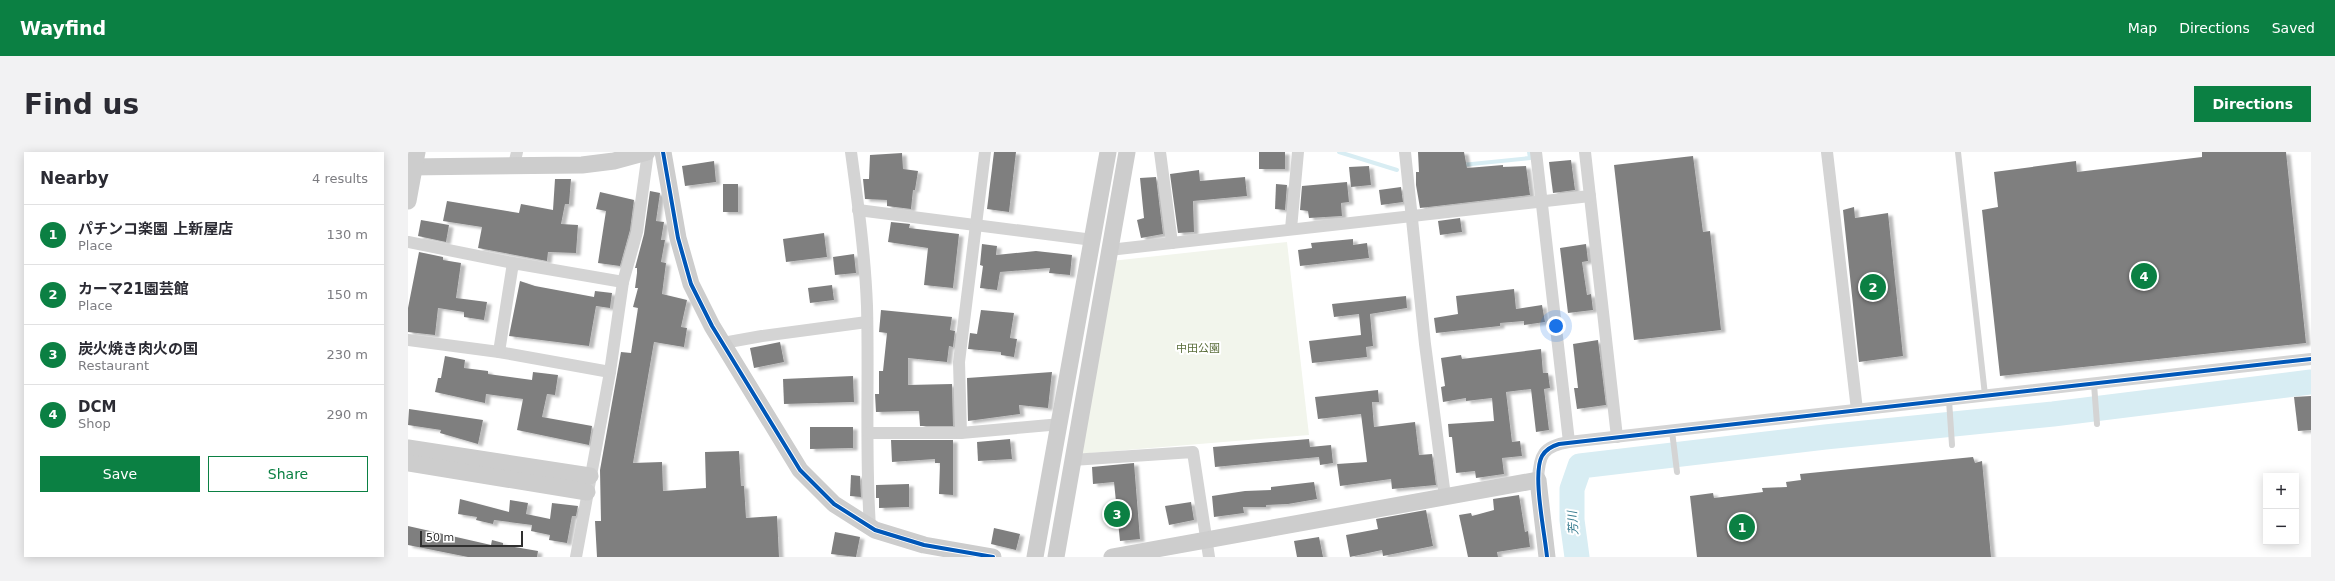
<!DOCTYPE html>
<meta charset="utf-8">
<style>
body{margin:0;font-family:"DejaVu Sans","Noto Sans JP",sans-serif;background:#f2f2f3;color:#2b2b33}
.controls{position:absolute;right:12px;bottom:12px;display:grid;overflow:hidden;border-radius:0px;box-shadow:0 2px 10px #0003}
.controls button{width:36px;height:36px;display:grid;place-items:center;padding:0;border:0;border-bottom:1px solid #e1e1e2;background:#fff;color:#2b2b33;font:20px sans-serif}
.scale{position:absolute;left:12px;bottom:10px;width:103px;box-sizing:border-box;padding-left:4px;border:2px solid #2f2f2f;border-top:0;font-size:11px;line-height:14px;white-space:nowrap;color:#2f2f2f;-webkit-text-stroke:3px #fff;paint-order:stroke}
.you{position:absolute;left:1148px;top:174px;width:14px;height:14px;margin:-10px;border:3px solid #fff;border-radius:50%;background:#1a73e8;box-shadow:0 0 0 6px #1a73e833}
.badge{display:grid;place-items:center;width:26px;height:26px;border-radius:50%;background:#0b8043;color:#fff;font-size:13px;font-weight:700}
.pin{position:absolute;translate:-50% -50%;border:2px solid #fff;box-shadow:0 1px 4px #0006}
.list{margin:0;padding:0;list-style:none}
h2{display:flex;justify-content:space-between;align-items:center;height:52px;margin:0;padding:0 16px;font-size:17px}
h2 small{font-size:13px;font-weight:400;color:#7c7c81}
.list li{display:grid;grid-template-columns:26px 1fr auto;gap:12px;align-items:center;box-sizing:border-box;height:60px;padding:0 16px;border-top:1px solid #e1e1e2}
.list b{display:block;font-size:15px;white-space:nowrap}
.list p{margin:0;font-size:13px;white-space:nowrap;color:#7c7c81}
.list em{font-size:13px;font-style:normal;color:#7c7c81}
.actions{display:flex;gap:8px;padding:12px 16px}
.actions a{flex:1;padding:9px 0;border:1px solid #0b8043;border-radius:0px;text-align:center;font-size:14px;color:#0b8043}
.actions .main{background:#0b8043;color:#fff}
.map{position:relative;flex:none;width:1903px;height:405px;overflow:hidden;border-radius:0px}
header{display:flex;align-items:center;gap:24px;box-sizing:border-box;height:56px;padding:0 20px;background:#0b8043;color:#fff}
header strong{font-size:19px}
nav{display:flex;gap:22px;margin-inline-start:auto;font-size:14px}
.intro{display:flex;align-items:center;justify-content:space-between;box-sizing:border-box;height:96px;padding:0 24px}
h1{margin:0;font-size:28px}
.button{padding:10px 18px;border-radius:0px;background:#0b8043;color:#fff;font-size:14px;font-weight:700}
main{display:flex;gap:24px;padding:0 24px}
aside{flex:1;background:#fff;border-radius:0px;box-shadow:0 2px 10px #0003}
.map>svg:first-child{display:block}
</style>
<header>
<strong>Wayfind</strong>
<nav><a>Map</a><a>Directions</a><a>Saved</a></nav>
</header>
<div class="intro"><h1>Find us</h1><a class="button">Directions</a></div>
<main>
<aside>
<h2>Nearby<small>4 results</small></h2>
<ul class="list">
<li><span class="badge">1</span><div><b>パチンコ楽園 上新屋店</b><p>Place</p></div><em>130 m</em></li>
<li><span class="badge">2</span><div><b>カーマ21園芸館</b><p>Place</p></div><em>150 m</em></li>
<li><span class="badge">3</span><div><b>炭火焼き肉火の国</b><p>Restaurant</p></div><em>230 m</em></li>
<li><span class="badge">4</span><div><b>DCM</b><p>Shop</p></div><em>290 m</em></li>
</ul>
<div class="actions"><a class="main">Save</a><a>Share</a></div>
</aside>
<div class="map">
<svg width="1903" height="405" viewBox="0 0 1903 405">
<defs>
<filter id="shadow"><feDropShadow dx="4.5" dy="2.5" stdDeviation="1" flood-color="#0004"/></filter>
</defs>
<rect width="100%" height="100%" fill="#fff"/>
<!-- green -->
<polygon fill="#f2f5ec" points="879,90 901,283 670,302 703,109"/>
<g fill="none" stroke-linecap="round" stroke-linejoin="round">
<!-- stream -->
<g stroke="#d8edf3" stroke-width="4">
<polyline points="931,0 989,18"/>
<polyline points="1054,13 1122,6 1121,0"/>
</g>
<!-- river -->
<polyline stroke="#d8edf3" stroke-width="25" points="1169,405 1164,368 1164,337 1172,314 1417,285 1645,262 1903,230"/>
</g>
<!-- building -->
<g fill="#7f7f7f" filter="url(#shadow)">
<polygon points="586,0 608,0 601,60 579,57"/>
<rect x="851" y="0" width="26" height="17"/>
<polygon points="1010,0 1056,0 1059,16 1095,13 1095,15 1118,14 1122,43 1012,56 1008,33 1008,20 1011,20"/>
<polygon points="1794,0 1878,0 1898,191 1592,224 1574,58 1590,55 1586,20 1668,9 1669,20 1794,5"/>
<polygon points="494,1 495,17 510,19 507,38 505,38 503,57 479,54 479,48 457,47 455,27 461,27 462,3"/>
<polygon points="1285,4 1295,80 1302,79 1313,178 1226,188 1206,13"/>
<polygon points="1163,8 1167,38 1145,41 1141,10"/>
<polygon points="306,9 308,30 277,34 274,14"/>
<polygon points="961,14 963,33 943,35 941,15"/>
<polygon points="791,18 792,29 837,25 839,44 785,49 786,80 770,81 762,22"/>
<polygon points="748,25 755,82 733,86 729,68 736,66 732,26"/>
<polygon points="147,27 163,27 161,52 157,52 153,72 170,73 168,101 140,100 139,109 70,96 74,75 35,69 39,49 111,61 113,52 145,58"/>
<polygon points="939,30 941,50 933,51 934,64 901,66 900,59 892,58 894,34"/>
<rect x="315" y="32" width="15" height="28"/>
<polygon points="868,32 879,33 877,58 867,57"/>
<polygon points="993,35 995,50 973,53 971,38"/>
<polygon points="242,39 252,41 248,69 256,70 253,88 257,88 253,110 258,111 254,142 279,148 273,175 279,176 276,195 246,190 225,311 254,310 255,339 298,336 297,300 331,299 333,334 336,334 338,366 369,364 371,405 189,405 187,369 193,369 192,318 213,200 223,201 230,156 225,155 230,136 227,136 229,121 229,116 227,116 236,82"/>
<polygon points="192,40 226,48 222,78 212,114 190,111 198,59 188,57"/>
<polygon points="1446,55 1447,66 1480,61 1495,204 1451,210 1435,58"/>
<polygon points="1052,66 1054,80 1032,83 1030,69"/>
<polygon points="13,68 41,73 38,90 10,84"/>
<polygon points="483,70 502,72 501,76 551,82 545,136 516,133 520,96 480,90"/>
<polygon points="416,81 419,105 378,110 375,87"/>
<polygon points="945,87 945,93 959,91 961,106 892,114 890,98 904,96 903,91"/>
<polygon points="574,92 589,94 588,103 628,99 664,103 662,123 641,121 642,116 592,120 589,138 572,136 575,114 572,113"/>
<polygon points="1178,92 1180,109 1174,110 1179,143 1183,142 1185,158 1160,161 1152,96"/>
<polygon points="11,100 35,105 35,108 53,111 48,146 79,150 76,168 56,165 56,160 30,156 27,183 0,180 0,156"/>
<polygon points="446,102 448,121 427,123 425,105"/>
<polygon points="112,129 127,134 186,145 187,139 204,141 202,156 188,154 181,194 101,184"/>
<polygon points="424,133 426,148 402,151 400,136"/>
<polygon points="1106,137 1108,157 1134,153 1137,170 1116,173 1116,169 1092,171 1092,174 1028,181 1026,166 1050,162 1048,144"/>
<polygon points="998,144 999,156 962,162 965,194 958,195 959,205 904,211 901,189 953,183 951,162 926,165 924,152"/>
<polygon points="473,158 544,165 542,178 547,179 545,195 541,194 539,210 500,206 500,233 544,232 545,274 512,274 511,259 468,260 467,242 471,242 471,219 475,219 479,181 471,180"/>
<polygon points="573,158 606,161 602,186 609,187 606,205 593,203 593,200 560,197 562,181 569,182"/>
<polygon points="1190,188 1198,253 1169,257 1166,236 1170,236 1165,192"/>
<polygon points="372,190 376,210 346,216 342,196"/>
<polygon points="1133,197 1135,221 1140,221 1142,236 1136,237 1141,278 1128,280 1123,237 1098,240 1104,290 1112,289 1114,304 1094,306 1096,322 1068,326 1067,319 1048,321 1044,285 1041,285 1040,272 1086,269 1084,246 1058,249 1058,246 1035,250 1033,235 1037,234 1033,206 1053,203 1054,207"/>
<polygon points="37,204 57,208 56,216 80,219 80,222 124,228 125,220 150,223 147,243 139,242 134,265 184,274 181,293 109,278 115,247 78,242 77,251 27,240 30,226 33,226"/>
<polygon points="644,220 640,256 611,253 612,262 560,269 559,226"/>
<polygon points="445,224 446,250 376,252 375,227"/>
<polygon points="970,238 971,250 964,250 966,275 1007,270 1011,303 1024,302 1028,333 984,337 983,327 932,334 929,312 959,310 953,262 910,267 907,245"/>
<polygon points="1903,244 1903,278 1890,279 1886,245"/>
<polygon points="1,257 75,268 70,292 32,281 33,278 0,273"/>
<polygon points="402,275 445,275 445,296 402,297"/>
<polygon points="602,287 604,307 570,309 569,290"/>
<polygon points="901,287 902,295 923,293 925,311 912,313 911,305 807,315 805,295"/>
<polygon points="483,288 545,288 545,343 531,342 532,311 527,311 527,307 484,310"/>
<polygon points="1565,305 1567,311 1574,309 1583,405 1289,405 1282,344 1305,341 1306,346 1355,340 1354,336 1379,335 1378,330 1393,328 1392,322"/>
<polygon points="726,311 732,387 712,389 706,330 685,332 684,315"/>
<polygon points="443,323 452,324 453,345 442,344"/>
<polygon points="906,330 909,347 880,352 858,353 858,355 835,355 836,361 806,365 804,344 837,339 863,338 863,335"/>
<polygon points="501,332 501,355 471,356 471,346 468,346 468,333"/>
<polygon points="1111,343 1117,380 1120,379 1122,395 1089,400 1090,405 1060,405 1051,363 1063,361 1064,364 1086,358 1085,347"/>
<polygon points="52,347 101,360 102,348 120,351 118,362 142,367 144,351 170,354 168,364 164,364 159,391 141,388 142,383 123,379 124,373 86,368 85,372 68,368 69,365 50,362"/>
<polygon points="783,350 786,368 761,373 757,354"/>
<polygon points="1018,358 1025,394 975,404 974,398 942,405 938,383 970,377 968,367"/>
<polygon points="0,374 83,393 84,388 95,391 95,393 130,399 129,405 60,405 0,393"/>
<polygon points="586,376 612,382 608,398 583,392"/>
<polygon points="427,380 452,385 448,405 423,402"/>
<polygon points="911,385 915,405 889,405 886,389"/>
</g>
<g fill="none" stroke-linecap="round" stroke-linejoin="round">
<!-- lane -->
<g stroke="#d4d4d4" stroke-width="6">
<polyline points="1550,0 1577,243"/>
<polyline points="1686,232 1689,272"/>
<polyline points="1541,248 1544,293"/>
<polyline points="1264,279 1269,320"/>
</g>
<!-- street -->
<g stroke="#d4d4d4" stroke-width="12">
<path d="M443 0C450 51 457 103 459 154 461 228 457 302 462 375"/>
<polyline points="752,0 764,91"/>
<polyline points="997,0 1017,192 1037,344"/>
<polyline points="1128,0 1161,290"/>
<polyline points="1177,0 1209,285"/>
<polyline points="1419,0 1449,258"/>
<polyline points="106,13 109,0"/>
<polyline points="450,58 685,88"/>
<polyline points="883,77 890,0"/>
<polyline points="0,90 105,111"/>
<polyline points="701,98 1182,44"/>
<polyline points="0,188 91,200 202,220"/>
<polyline points="315,191 354,184 459,170"/>
<polyline points="91,200 105,111 215,130"/>
<polyline points="461,281 553,281 653,272"/>
<polyline points="553,281 551,210 577,0"/>
<polyline points="664,308 785,300 801,405"/>
<path d="M1130 328C1131 303 1135 294 1161 290L1903 207"/>
<polyline points="168,405 202,220 215,130 229,80 240,0"/>
</g>
<!-- secondary -->
<g stroke="#cdcdcd" stroke-width="17">
<polyline points="255,0 270,86 283,132 304,174 392,318 426,352 467,378 516,393 585,405"/>
<polyline points="0,15 174,13 206,9 239,0"/>
<polyline points="0,49 9,0"/>
<polyline points="0,296 182,324"/>
<polyline points="0,311 179,340"/>
<polyline points="627,405 700,0"/>
<polyline points="648,405 719,0"/>
<polyline points="704,405 1130,328 1139,405"/>
</g>
<defs>
<g id="cycleway">
<polyline points="255,0 270,86 283,132 304,174 392,318 426,352 467,378 516,393 585,405"/>
<path d="M1139 405C1137 382 1124 322 1134 304 1138 297 1144 294 1151 292L1903 207"/>
</g>
</defs>
<!-- cycleway casing -->
<use href="#cycleway" stroke="#fff" stroke-width="6"/>
<!-- cycleway -->
<use href="#cycleway" stroke="#0057b8" stroke-width="4"/>
</g>
<g text-anchor="middle" stroke-width="4" stroke-linejoin="round" paint-order="stroke">
<!-- park labels -->
<g font-size="11" fill="#5a6d3a" stroke="#fff">
<text x="790" y="200">中田公園</text>
</g>
<!-- water labels -->
<g font-size="12" font-style="italic" fill="#377b8e" stroke="#fff">
<text transform="translate(1165 371) rotate(-94)" y="4">芳川</text>
</g>
</g>
</svg>
<div class="controls">
<button>+</button>
<button>−</button>
</div>
<div class="scale">50 m</div>
<div class="you"></div>
<div class="pin badge" style="left:1334px;top:375px">1</div>
<div class="pin badge" style="left:1465px;top:135px">2</div>
<div class="pin badge" style="left:709px;top:362px">3</div>
<div class="pin badge" style="left:1736px;top:124px">4</div>
</div>
</main>
